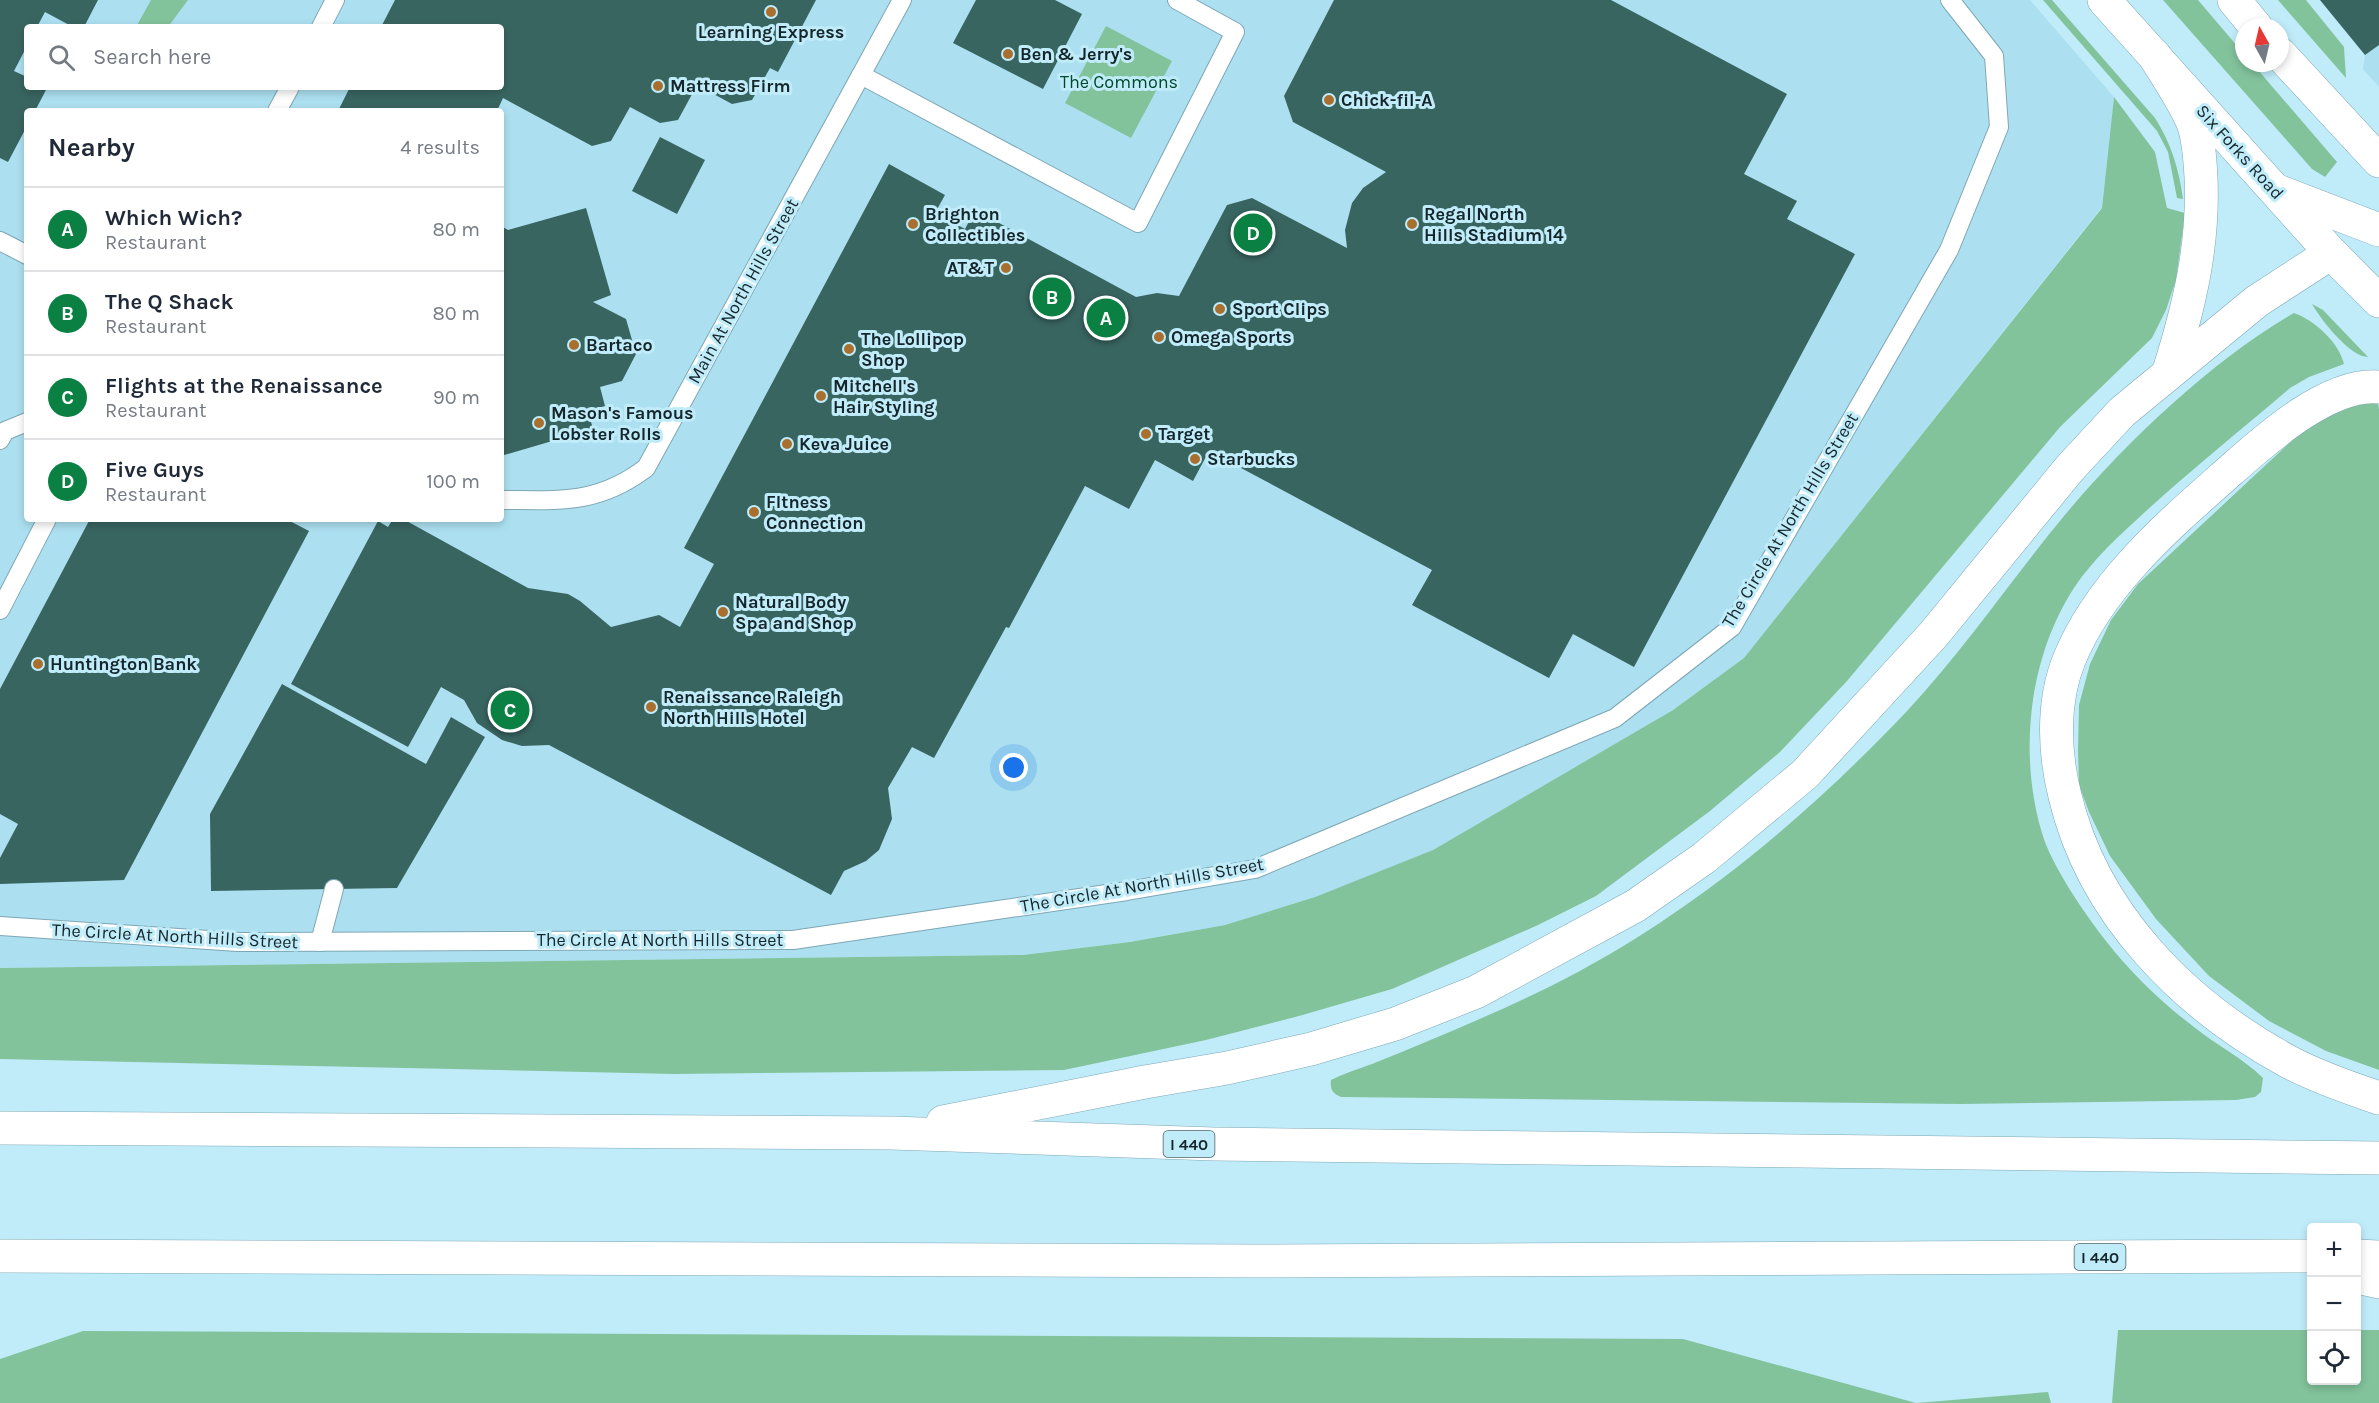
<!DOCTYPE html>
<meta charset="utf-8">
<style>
body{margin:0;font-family:Karla,sans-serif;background:#f2f2f3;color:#1f2937}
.controls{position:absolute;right:18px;bottom:18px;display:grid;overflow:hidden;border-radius:6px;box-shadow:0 3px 9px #0003}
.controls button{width:54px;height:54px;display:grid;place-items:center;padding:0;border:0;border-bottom:2px solid #e0e1e3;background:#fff;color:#1f2937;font:30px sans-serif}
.compass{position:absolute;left:2235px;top:18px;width:54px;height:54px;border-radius:50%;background:#fff;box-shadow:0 3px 9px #0003;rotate:352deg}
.you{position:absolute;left:1014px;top:768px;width:21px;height:21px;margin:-15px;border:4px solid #fff;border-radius:50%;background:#1a73e8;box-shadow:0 0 0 9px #1a73e833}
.badge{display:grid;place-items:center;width:39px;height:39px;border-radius:50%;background:#0b8043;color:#fff;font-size:20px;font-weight:700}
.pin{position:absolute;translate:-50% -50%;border:3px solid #fff;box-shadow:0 2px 6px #0006}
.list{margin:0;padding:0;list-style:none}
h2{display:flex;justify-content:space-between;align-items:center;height:78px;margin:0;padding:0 24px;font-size:26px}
h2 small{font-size:20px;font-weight:400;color:#747a83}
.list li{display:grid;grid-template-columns:39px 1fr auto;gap:18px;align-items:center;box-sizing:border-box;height:84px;padding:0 24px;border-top:2px solid #e0e1e3}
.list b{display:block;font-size:22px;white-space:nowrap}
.list p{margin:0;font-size:20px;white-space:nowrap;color:#747a83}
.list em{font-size:20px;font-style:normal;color:#747a83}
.icon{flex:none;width:33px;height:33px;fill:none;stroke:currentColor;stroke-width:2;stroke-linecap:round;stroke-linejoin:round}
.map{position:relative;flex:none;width:2379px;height:1403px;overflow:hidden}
.search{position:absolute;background:#fff;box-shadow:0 3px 9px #0003;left:24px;top:24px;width:480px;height:66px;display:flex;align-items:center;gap:15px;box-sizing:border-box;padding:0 21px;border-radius:6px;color:#747a83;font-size:22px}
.panel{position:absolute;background:#fff;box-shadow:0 3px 9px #0003;left:24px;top:108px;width:480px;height:414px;border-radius:6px}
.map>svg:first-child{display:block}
</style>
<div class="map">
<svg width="2379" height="1403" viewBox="0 0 2379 1403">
<rect width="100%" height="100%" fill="#c0ecfa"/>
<!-- built -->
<g fill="#ace0f1" fill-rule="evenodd">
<path d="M0 0H2030L2114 97 2102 207 1744 658 1673 710 1433 850 1315 897 1225 925 1130 942 1023 955 0 968ZM27 27H501V87H27ZM27 111H501V519H27Z"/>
<polygon points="2320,0 2379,0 2379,87 2363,69 2365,55"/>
</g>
<!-- green -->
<g fill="#82c39c">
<polygon points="151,0 188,0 168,27 136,27"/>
<path d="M2043 0H2052L2155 118C2171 143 2179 169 2183 199L2177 198 2168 152 2157 131Z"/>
<polygon points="2163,0 2198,0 2244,54 2244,63 2252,63 2337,162 2325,177 2312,169"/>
<polygon points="2278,0 2306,0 2344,47 2346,78"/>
<polygon points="1106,26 1172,61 1131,138 1065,103"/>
<polygon points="2114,97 2155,152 2167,208 2185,213 2176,280 2166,310 2152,338 2060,427 1847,681 1780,752 1710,811 1596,896 1538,925 1392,989 1299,1016 1206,1040 1064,1070 674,1074 0,1059 0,968 1023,955 1130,942 1225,925 1315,897 1433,850 1673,710 1744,658 2102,208"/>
<path d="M2312 304 2323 310 2368 357C2350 357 2321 320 2312 304Z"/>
<path d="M2294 313C2314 320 2339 342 2344 364L2309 377 2290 388C2242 429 2192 469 2145 512 2120 535 2093 559 2074 588 2029 657 2018 753 2042 833 2051 865 2085 914 2106 941 2131 973 2162 1003 2194 1027 2216 1045 2243 1058 2263 1078L2261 1092 2255 1097 2236 1100 1961 1104 1341 1097C1332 1093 1330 1089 1331 1080 1345 1073 1358 1069 1372 1064 1424 1043 1477 1021 1528 997 1672 930 1798 826 1907 711 1964 650 2011 580 2064 516 2125 443 2212 360 2294 313Z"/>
<polygon points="2355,403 2378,403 2379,410 2379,1070 2326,1051 2269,1021 2209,976 2156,919 2110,856 2089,812 2079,785 2078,751 2079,705 2090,664 2111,620 2138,584 2312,422"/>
<polygon points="2118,1330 2311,1330 2312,1380 2356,1380 2357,1330 2379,1330 2379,1403 2112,1403"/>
<polygon points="83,1331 1683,1339 1916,1403 2048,1392 2051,1403 0,1403 0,1359"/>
</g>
<!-- building -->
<g fill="#396561">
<polygon points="0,0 98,0 84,27 73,27 45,12 37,27 27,27 27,46 14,71 27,77 27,87 47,88 35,111 27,111 27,126 8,162 0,158"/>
<polygon points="395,0 816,0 778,72 770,68 752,100 732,104 697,85 678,120 660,123 630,107 611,141 592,146 503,98 497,111 338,111 350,87 501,87 501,27 381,27"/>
<polygon points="976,0 1055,0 1082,14 1043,89 953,43"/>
<polygon points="1334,0 1611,0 1787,94 1744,174 1797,201 1787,219 1855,254 1634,667 1573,634 1549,678 1412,605 1432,570 1209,451 1193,481 1155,460 1129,509 1085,486 1009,628 1006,627 934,758 912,747 888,788 892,819 879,850 866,861 844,871 831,895 549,745 522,746 502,740 477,723 464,700 441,687 408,747 291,684 378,521 388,527 393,519 403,519 528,588 568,594 580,601 611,627 659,615 680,627 714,564 684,548 889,164 945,195 935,213 965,229 975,210 1136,297 1157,293 1179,296 1227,205 1252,198 1347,248 1345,230 1352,203 1363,188 1386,172 1293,122 1284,96"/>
<polygon points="2320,0 2379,0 2379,45 2365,55"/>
<polygon points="660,137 705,160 677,214 632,191"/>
<polygon points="586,208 611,295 593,302 626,319 636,354 622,381 600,387 605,406 588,411 593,429 501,456 501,226 508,230"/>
<polygon points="90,519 286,519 309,531 124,880 0,884 0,858 18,824 0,814 0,689"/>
<polygon points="282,684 426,764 451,717 485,737 397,888 211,891 210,814"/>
</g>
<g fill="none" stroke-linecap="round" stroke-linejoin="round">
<defs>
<g id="service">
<polyline points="321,27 335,0"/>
<polyline points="861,75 1138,223 1235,32 1177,0"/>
<polyline points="277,111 290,87"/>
<polyline points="0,241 27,255"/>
<polyline points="0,440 5,431 27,422"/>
<path d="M501 500C559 500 597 505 646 468L902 0"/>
<polyline points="0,610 47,519"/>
<polyline points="0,926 238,942 793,940 1127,891 1255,869 1615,718 1732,627 1949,250 1999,127 1994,56 1950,0"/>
<polyline points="320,942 334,889"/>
</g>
<polyline id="minor" points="2275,190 2379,230"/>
<g id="primary">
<polyline points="2104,0 2331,253 2379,301"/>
<polyline points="2234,0 2256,27"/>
<polyline points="2280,54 2379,161"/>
</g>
<g id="motorway">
<path d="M2154 55C2167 77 2183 99 2193 123 2199 139 2200 161 2201 177 2204 246 2189 307 2169 371"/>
<path d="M2379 387C2329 382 2266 439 2231 470 2170 524 2100 583 2069 660 2052 702 2054 753 2065 796 2093 914 2184 1005 2289 1062 2317 1077 2349 1088 2379 1098"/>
<polyline points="943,1122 1145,1082 1227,1068 1311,1049 1395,1024 1476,992 1635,906 1704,858 1805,774 1933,635 2070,468 2122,412 2257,301 2331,253"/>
<polyline points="0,1128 891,1133 1214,1144 2379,1158"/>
<polyline points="0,1256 1254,1261 2312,1256"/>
<polyline points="2356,1256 2379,1257"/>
<polyline points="2356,1277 2379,1282"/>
</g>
</defs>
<!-- service casing -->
<use href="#service" stroke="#7da7b4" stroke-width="20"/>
<!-- minor casing -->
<use href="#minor" stroke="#7da7b4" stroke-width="34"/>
<!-- primary casing -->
<use href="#primary" stroke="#7da7b4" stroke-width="34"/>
<!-- motorway casing -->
<use href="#motorway" stroke="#7da7b4" stroke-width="34"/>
<!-- service -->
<use href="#service" stroke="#fff" stroke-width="18"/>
<!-- minor -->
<use href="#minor" stroke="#fff" stroke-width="33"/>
<!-- primary -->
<use href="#primary" stroke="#fff" stroke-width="33"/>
<!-- motorway -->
<use href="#motorway" stroke="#fff" stroke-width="33"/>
</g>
<!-- markers -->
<g fill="#a96f2f" stroke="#c0ecfa" stroke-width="2">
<circle cx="771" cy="12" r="6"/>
<circle cx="1008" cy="54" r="6"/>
<circle cx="658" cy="86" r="6"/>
<circle cx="1329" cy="100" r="6"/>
<circle cx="913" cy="224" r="6"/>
<circle cx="1412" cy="224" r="6"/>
<circle cx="1006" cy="268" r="6"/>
<circle cx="1220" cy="309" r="6"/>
<circle cx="1159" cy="337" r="6"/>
<circle cx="574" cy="345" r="6"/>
<circle cx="849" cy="349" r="6"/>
<circle cx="821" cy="396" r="6"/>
<circle cx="539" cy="423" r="6"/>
<circle cx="1146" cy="434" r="6"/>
<circle cx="787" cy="444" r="6"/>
<circle cx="1195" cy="459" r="6"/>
<circle cx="754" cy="512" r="6"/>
<circle cx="723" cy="612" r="6"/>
<circle cx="38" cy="664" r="6"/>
<circle cx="651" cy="707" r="6"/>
</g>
<g text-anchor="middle" stroke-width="6" stroke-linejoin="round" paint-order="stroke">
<!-- shield labels -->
<g fill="#c0ecfa" stroke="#486169" stroke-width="1.5">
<rect x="1163.5" y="1131" width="51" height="26" rx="4.5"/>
<rect x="2074.5" y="1244" width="51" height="26" rx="4.5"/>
</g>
<g font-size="16" font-weight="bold" fill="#15262b">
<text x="1189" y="1150">I 440</text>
<text x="2100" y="1263">I 440</text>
</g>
<!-- poi labels -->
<g font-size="18" font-weight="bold" fill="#15262b" stroke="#c0ecfa" text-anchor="start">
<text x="771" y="38" text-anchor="middle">Learning Express</text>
<text x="1020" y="60">Ben &amp; Jerry's</text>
<text x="670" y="92">Mattress Firm</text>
<text x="1341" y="106">Chick-fil-A</text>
<text x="925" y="220">Brighton<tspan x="925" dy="21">Collectibles</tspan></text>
<text x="1424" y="220">Regal North<tspan x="1424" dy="21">Hills Stadium 14</tspan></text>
<text x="994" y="274" text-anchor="end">AT&amp;T</text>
<text x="1232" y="315">Sport Clips</text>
<text x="1171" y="343">Omega Sports</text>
<text x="861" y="345">The Lollipop<tspan x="861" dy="21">Shop</tspan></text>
<text x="586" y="351">Bartaco</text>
<text x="833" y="392">Mitchell's<tspan x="833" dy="21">Hair Styling</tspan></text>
<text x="551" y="419">Mason's Famous<tspan x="551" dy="21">Lobster Rolls</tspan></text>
<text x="1158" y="440">Target</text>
<text x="799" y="450">Keva Juice</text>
<text x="1207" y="465">Starbucks</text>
<text x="766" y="508">FItness<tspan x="766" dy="21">Connection</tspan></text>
<text x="735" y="608">Natural Body<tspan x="735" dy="21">Spa and Shop</tspan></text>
<text x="50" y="670">Huntington Bank</text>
<text x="663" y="703">Renaissance Raleigh<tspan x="663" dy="21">North Hills Hotel</tspan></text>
</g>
<!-- park labels -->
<g font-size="18" fill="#004829" stroke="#c0ecfa">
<text x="1119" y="88">The Commons</text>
</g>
<!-- street labels -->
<g font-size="18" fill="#15262b" stroke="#c0ecfa">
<text transform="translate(2240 152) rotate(48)" y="6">Six Forks Road</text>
<text transform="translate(743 291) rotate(-61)" y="6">Main At North Hills Street</text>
<text transform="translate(1790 520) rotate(-59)" y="6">The Circle At North Hills Street</text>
<text transform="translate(1142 885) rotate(-10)" y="6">The Circle At North Hills Street</text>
<text transform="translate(175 936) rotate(3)" y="6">The Circle At North Hills Street</text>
<text x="660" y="946">The Circle At North Hills Street</text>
</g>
</g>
</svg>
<div class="controls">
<button>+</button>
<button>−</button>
<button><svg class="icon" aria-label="locate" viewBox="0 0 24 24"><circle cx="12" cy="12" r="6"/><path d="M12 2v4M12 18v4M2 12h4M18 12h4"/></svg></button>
</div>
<svg class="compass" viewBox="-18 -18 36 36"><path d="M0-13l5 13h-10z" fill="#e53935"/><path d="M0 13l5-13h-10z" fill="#747a83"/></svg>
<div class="you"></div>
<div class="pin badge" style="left:1106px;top:318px">A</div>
<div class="pin badge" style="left:1052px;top:297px">B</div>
<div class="pin badge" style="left:510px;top:710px">C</div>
<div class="pin badge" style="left:1253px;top:233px">D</div>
<div class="search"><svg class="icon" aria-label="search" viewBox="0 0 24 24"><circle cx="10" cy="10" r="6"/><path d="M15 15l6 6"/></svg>Search here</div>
<section class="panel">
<h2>Nearby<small>4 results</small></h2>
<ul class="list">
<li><span class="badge">A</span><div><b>Which Wich?</b><p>Restaurant</p></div><em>80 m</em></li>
<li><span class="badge">B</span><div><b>The Q Shack</b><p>Restaurant</p></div><em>80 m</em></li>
<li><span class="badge">C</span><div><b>Flights at the Renaissance</b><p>Restaurant</p></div><em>90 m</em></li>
<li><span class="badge">D</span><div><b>Five Guys</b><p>Restaurant</p></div><em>100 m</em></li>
</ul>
</section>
</div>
